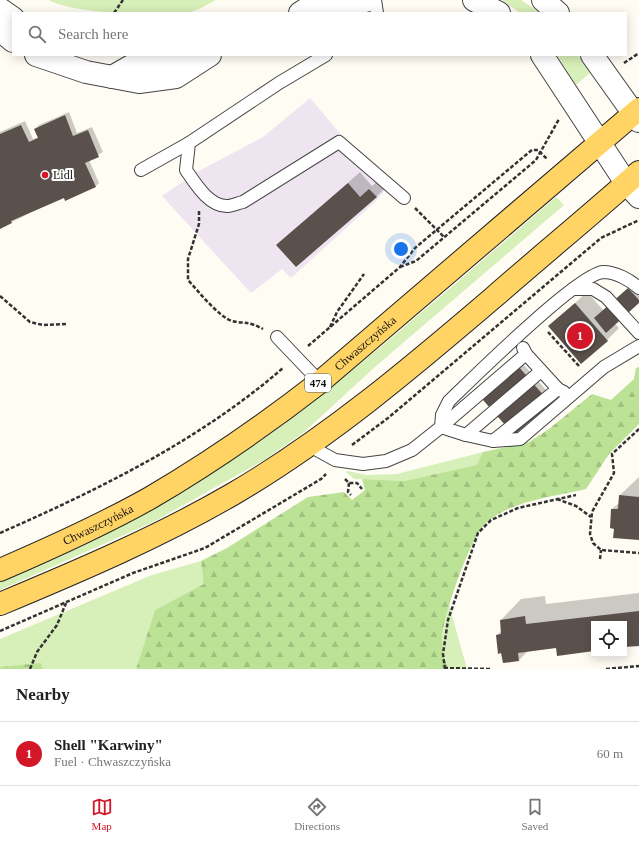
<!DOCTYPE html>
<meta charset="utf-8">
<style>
body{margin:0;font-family:"Times New Roman",serif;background:#f6f6f6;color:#222}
.controls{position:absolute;right:12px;bottom:12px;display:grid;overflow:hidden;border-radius:0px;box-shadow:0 2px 10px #0003}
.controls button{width:36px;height:36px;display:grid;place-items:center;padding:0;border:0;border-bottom:1px solid #e0e0e0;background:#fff;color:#222;font:20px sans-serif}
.you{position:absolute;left:401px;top:249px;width:14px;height:14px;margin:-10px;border:3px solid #fff;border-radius:50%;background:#1a73e8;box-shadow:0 0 0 6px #1a73e833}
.badge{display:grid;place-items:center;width:26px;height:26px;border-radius:50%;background:#d31728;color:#fff;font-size:13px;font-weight:700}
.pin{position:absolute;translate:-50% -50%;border:2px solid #fff;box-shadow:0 1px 4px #0006}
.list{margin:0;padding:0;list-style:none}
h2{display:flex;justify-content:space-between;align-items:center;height:52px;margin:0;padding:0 16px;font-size:17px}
h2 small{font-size:13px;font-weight:400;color:#767676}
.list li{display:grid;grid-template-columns:26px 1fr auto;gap:12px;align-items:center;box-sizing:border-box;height:64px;padding:0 16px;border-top:1px solid #e0e0e0}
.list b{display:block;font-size:15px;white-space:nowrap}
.list p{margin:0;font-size:13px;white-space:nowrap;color:#767676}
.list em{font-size:13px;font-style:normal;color:#767676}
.icon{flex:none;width:22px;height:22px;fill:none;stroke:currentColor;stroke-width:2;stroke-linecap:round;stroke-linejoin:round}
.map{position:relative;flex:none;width:639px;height:669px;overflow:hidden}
.search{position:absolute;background:#fff;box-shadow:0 2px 10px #0003;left:12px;right:12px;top:12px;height:44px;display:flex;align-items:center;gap:10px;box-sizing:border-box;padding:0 14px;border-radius:0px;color:#767676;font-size:15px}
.sheet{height:116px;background:#fff}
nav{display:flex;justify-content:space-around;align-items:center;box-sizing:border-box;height:56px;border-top:1px solid #e0e0e0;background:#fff;font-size:11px;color:#767676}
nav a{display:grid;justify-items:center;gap:2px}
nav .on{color:#d31728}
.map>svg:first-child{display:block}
</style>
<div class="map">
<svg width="639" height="669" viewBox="0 0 639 669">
<defs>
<pattern id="forest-firs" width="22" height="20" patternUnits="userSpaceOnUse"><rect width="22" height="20" fill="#bbe295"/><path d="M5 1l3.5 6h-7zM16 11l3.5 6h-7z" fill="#a0c17f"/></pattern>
</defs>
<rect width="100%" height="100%" fill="#fffcf4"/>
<!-- industrial -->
<polygon fill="#eee5f0" points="310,98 344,138 391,183 376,201 291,278 282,269 251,293 162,196 197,172 263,137"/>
<!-- grass -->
<g fill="#d7efb8">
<path d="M49 0H216C206 5 196 12 185 13 156 16 72 14 49 0Z"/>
<polygon points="502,0 521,0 541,13 520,13"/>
<polygon points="557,55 578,55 591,72 576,85"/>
<path d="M556 197 564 205 376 366 303 433 264 460 153 522 0 590V582C84 546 165 504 241 454 276 431 310 404 342 378 415 320 485 258 556 197Z"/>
<polygon points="483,452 478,465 404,481 354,479 346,472 348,471 366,475 397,474"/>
<polygon points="201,561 205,584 155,610 136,669 0,669 0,639 152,575"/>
<polygon points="449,605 467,669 448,669 441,642"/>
</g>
<!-- forest -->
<g fill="url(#forest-firs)">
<path d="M639 367V424L609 454 586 489C553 497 515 500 488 521 471 533 441 621 442 642 442 651 446 661 448 669H136L155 610 204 584 201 561 227 548 308 497 344 492 352 500 365 490 362 479 404 481 477 465 483 452 529 442 549 429 592 394 611 400 634 379 636 368Z"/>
<polygon points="41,663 43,669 0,669 1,667"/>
</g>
<!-- shadow -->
<g fill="#0003">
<polygon points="69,112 77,133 92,127 103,152 89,160 99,183 95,187 64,196 0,228 0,132 25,121 33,139 39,137 35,129 39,125"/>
<polygon points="360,172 372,186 382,178 388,185 376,197 278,245"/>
<polygon points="633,285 639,292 639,302 615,324 619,328 607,340 549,327 587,292 604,311"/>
<polygon points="516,356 554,399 481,387"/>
<polygon points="639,477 639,539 615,528 612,509 620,502 620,495"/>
<polygon points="639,593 639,645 624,646 624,624 594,624 594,650 556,647 528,651 519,660 497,635 502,630 501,620 521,599 545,596 546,604"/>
</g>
<!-- building -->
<g fill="#5b514c">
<polygon points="65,115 73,136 88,130 99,157 85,163 96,187 65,201 64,198 11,221 12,223 0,229 0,134 21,125 29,142 38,138 34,129"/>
<polygon points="348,183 360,197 369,189 377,197 296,267 276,245"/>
<polygon points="628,288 639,300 639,303 606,333 594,318"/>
<polygon points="575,303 608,341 581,364 548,326"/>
<polygon points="512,359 551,404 514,435 475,391"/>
<polygon points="619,495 639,497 639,540 613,538 614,529 610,528 611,509 618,509"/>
<polygon points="639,611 639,646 624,647 624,624 594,624 594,651 557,656 556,648 518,653 519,661 503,663 501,653 498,654 496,635 501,634 500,620 525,616 526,624"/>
</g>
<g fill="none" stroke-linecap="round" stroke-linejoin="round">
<defs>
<g id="service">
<polyline points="375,0 377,13"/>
<path d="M189 143 186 170C195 183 209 207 228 206 232 206 238 203 243 202L339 142 404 198"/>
<polyline points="141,170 189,143 279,83 326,55"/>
<path d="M639 288C630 280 616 272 603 272 578 274 473 378 449 401L442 415 441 427 466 435 493 441 520 439 604 367 639 346"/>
<polyline points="573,289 593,289 606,297 639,333"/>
<polyline points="277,337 320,382"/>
<polyline points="523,348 526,354 558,389 564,392"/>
<polyline points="466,435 541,371"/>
<polyline points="493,441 558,389"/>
<polyline points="308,445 335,460 363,464 386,461 412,450 441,427 526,354"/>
</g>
<g id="minor">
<polyline points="474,0 499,13"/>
<polyline points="543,0 558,13"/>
<polyline points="0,9 13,18"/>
<polyline points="300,13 321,0"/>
<polyline points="322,13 369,0"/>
<polyline points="0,30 13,41"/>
<polyline points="36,55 86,72 139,82 176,77 210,55"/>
<polyline points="542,55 626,183 639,197"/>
<polyline points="592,55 639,121"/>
<polyline points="112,77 133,65 203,58"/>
</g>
<g id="primary">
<path id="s1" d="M0 570C51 548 102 525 150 498 210 463 266 424 320 382L639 109"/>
<path d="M0 604C79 571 159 537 233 494 327 439 411 368 494 297 542 255 592 214 639 172"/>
</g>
</defs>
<!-- service casing -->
<use href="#service" stroke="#444" stroke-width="14"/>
<!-- minor casing -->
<use href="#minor" stroke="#444" stroke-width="24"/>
<!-- primary casing -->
<use href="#primary" stroke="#222" stroke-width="24"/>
<!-- path -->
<g stroke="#333" stroke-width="2.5" stroke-dasharray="4 2" stroke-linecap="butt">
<polyline points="114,13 123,0"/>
<polyline points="624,63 639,53"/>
<polyline points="415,208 444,237"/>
<path d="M199 211V224L188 259V280C198 291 219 317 232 321 246 324 248 321 263 329"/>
<polyline points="400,267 416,261 536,160 559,119"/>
<polyline points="0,296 30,322 43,325 66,324"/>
<polyline points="330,327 337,312 364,274"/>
<polyline points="548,332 579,366"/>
<polyline points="308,346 400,267 415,248 527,154 532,150 538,150 547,159"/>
<polyline points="639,429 612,454 614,473 592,512 590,534 593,543 601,550 639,553"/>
<polyline points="352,445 388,418 601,238 639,220"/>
<polyline points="345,479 349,483 357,483 362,489"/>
<polyline points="349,483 348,492 351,495"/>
<polyline points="557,499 576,506 591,517"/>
<path d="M0 533C100 489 200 440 283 368"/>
<polyline points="600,559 601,550"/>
<polyline points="0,631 133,573 205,548 321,479 326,474"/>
<polyline points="444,668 490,669"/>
<polyline points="30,669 37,652 57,625 66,603"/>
<polyline points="445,669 443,654 448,620 478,533 491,520 518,508 576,495"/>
<polyline points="606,669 639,666"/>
</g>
<!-- service -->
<use href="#service" stroke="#fff" stroke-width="12"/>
<!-- minor -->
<use href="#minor" stroke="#fff" stroke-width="22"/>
<!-- primary -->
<use href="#primary" stroke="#ffd364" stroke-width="22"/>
</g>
<!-- markers -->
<circle fill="#d31728" stroke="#fff" stroke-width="1.5" cx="45" cy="175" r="4"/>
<g text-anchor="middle" stroke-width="4" stroke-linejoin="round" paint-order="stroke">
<!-- shield labels -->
<rect fill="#fff" stroke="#585858" stroke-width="1" x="305" y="374" width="26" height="18" rx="3"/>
<g font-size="11" font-weight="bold" fill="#111">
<text x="318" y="387">474</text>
</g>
<!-- poi labels -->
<g font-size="12" fill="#111" stroke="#fff" text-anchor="start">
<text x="53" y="179">Lidl</text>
</g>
<!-- street labels -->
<g font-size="12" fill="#111" stroke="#fff">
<text dy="4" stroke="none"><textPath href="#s1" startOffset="432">Chwaszczyńska</textPath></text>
<text dy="4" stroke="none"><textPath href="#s1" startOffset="108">Chwaszczyńska</textPath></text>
</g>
</g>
</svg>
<div class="controls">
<button><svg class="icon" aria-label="locate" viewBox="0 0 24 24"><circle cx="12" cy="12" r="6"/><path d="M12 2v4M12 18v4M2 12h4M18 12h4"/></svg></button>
</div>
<div class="you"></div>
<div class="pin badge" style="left:580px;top:336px">1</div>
<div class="search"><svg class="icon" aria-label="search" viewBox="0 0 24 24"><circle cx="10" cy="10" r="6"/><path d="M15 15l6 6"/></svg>Search here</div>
</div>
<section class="sheet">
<h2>Nearby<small></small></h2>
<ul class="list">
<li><span class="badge">1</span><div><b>Shell &quot;Karwiny&quot;</b><p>Fuel · Chwaszczyńska</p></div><em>60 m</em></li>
</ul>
</section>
<nav>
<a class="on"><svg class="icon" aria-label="map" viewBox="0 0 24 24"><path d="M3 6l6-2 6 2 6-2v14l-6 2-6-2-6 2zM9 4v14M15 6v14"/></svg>Map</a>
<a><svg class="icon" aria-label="directions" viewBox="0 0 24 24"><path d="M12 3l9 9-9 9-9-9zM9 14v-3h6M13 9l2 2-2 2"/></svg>Directions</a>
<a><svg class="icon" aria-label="saved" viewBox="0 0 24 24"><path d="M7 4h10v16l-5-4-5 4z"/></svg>Saved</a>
</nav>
